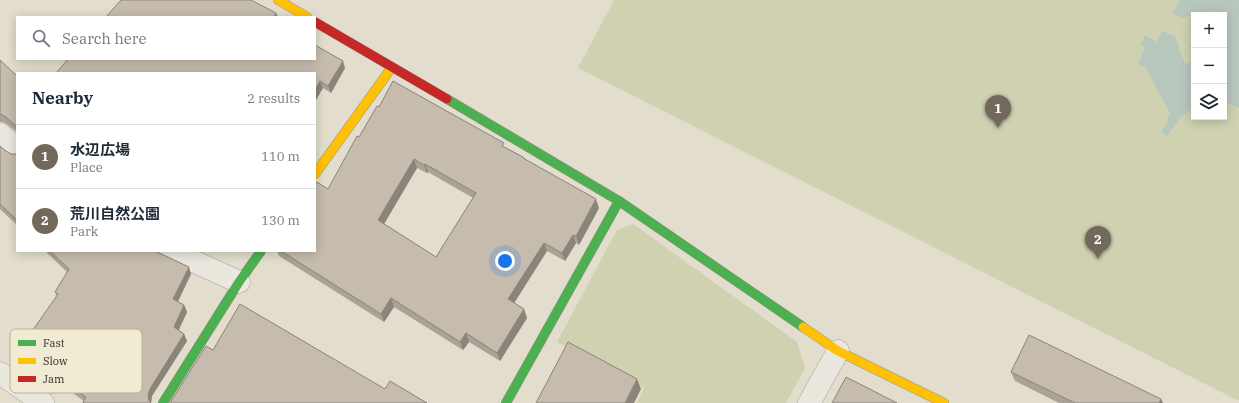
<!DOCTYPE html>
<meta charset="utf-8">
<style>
body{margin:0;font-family:"IBM Plex Serif","Noto Sans JP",serif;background:#f6f6f7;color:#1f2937}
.controls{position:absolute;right:12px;top:12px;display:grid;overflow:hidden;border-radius:0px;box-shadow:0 2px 10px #0003}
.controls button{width:36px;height:36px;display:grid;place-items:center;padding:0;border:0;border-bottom:1px solid #e0e1e3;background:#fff;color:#1f2937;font:20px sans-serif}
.you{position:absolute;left:505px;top:261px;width:14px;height:14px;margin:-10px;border:3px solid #fff;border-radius:50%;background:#1a73e8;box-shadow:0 0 0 6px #1a73e833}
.badge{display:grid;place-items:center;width:26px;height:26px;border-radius:50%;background:#72695c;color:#fff;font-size:13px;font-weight:700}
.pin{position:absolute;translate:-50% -33px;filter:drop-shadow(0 1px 2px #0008)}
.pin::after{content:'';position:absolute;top:21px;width:14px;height:12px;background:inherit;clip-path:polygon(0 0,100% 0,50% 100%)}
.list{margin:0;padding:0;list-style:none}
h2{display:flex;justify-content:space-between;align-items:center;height:52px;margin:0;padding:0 16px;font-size:17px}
h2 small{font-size:13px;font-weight:400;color:#747a83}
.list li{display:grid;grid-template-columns:26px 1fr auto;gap:12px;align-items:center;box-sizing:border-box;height:64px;padding:0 16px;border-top:1px solid #e0e1e3}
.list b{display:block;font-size:15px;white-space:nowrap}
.list p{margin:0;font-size:13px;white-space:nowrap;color:#747a83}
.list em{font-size:13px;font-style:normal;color:#747a83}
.icon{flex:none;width:22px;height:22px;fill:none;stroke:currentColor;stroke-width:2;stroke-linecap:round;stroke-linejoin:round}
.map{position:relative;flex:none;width:1239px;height:403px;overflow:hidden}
.search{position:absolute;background:#fff;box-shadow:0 2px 10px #0003;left:16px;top:16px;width:300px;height:44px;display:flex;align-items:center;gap:10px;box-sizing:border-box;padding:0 14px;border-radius:0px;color:#747a83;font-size:15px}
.panel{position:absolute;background:#fff;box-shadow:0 2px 10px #0003;left:16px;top:72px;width:300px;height:180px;border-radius:0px}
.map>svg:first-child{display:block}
</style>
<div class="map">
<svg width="1239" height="403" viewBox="0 0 1239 403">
<rect width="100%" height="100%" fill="#e2ddcd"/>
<!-- green -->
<g fill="#cfd1b1" fill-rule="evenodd">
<path d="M614 0H1239V401L578 68ZM1194 15H1224V117H1194Z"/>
<polygon points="633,224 797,342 805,368 786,403 637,403 644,388 557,342 617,230"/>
</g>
<!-- water -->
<g fill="#b8c7be">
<polygon points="1180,0 1239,0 1239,108 1224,102 1224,15 1211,15 1210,11 1182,18 1173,13"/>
<polygon points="1162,31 1175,36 1185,64 1194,61 1194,107 1179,119 1167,137 1161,132 1166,124 1170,113 1146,68 1138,64 1145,47 1140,45 1145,35 1156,42"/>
</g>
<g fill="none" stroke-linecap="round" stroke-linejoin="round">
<defs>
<g id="street">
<polyline points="0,134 17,149"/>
<polyline points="171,251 239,282"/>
<polyline points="0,373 43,403"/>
<polyline points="809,403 838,351"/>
</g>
<g id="fast">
<polyline points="447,99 619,201 803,327"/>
<polyline points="163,403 239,282 261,251"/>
<polyline points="506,403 619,201"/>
</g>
<g id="slow">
<polyline points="278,0 307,17"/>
<polyline points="315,174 392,67"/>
<polyline points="803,327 838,351 944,403"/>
</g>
<polyline id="jam" points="315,22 447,99"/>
</defs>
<!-- street casing -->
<use href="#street" stroke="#a7a296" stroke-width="23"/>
<!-- fast casing -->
<use href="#fast" stroke="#979186" stroke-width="10"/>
<!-- slow casing -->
<use href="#slow" stroke="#979186" stroke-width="10"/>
<!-- jam casing -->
<use href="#jam" stroke="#979186" stroke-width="10"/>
<!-- street -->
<use href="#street" stroke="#eae7de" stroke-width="22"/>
<!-- fast -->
<use href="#fast" stroke="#4caf50" stroke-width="9"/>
<!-- slow -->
<use href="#slow" stroke="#ffc107" stroke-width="9"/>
<!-- jam -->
<use href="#jam" stroke="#c62828" stroke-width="9"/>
</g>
<!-- wall -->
<g fill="#a9a296" fill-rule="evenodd">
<polygon points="0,60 17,76 17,132 8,125 3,122 0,122"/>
<polygon points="345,68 331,93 323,88 315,73"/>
<path d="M379 107 505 147 523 157 524 159 599 208 579 245 576 243 565 261 547 251 514 303 524 309 527 318 500 361 469 342 463 350 394 307 384 322 279 256 277 251H315L328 189 359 137ZM417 168 427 173 428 172 473 198 436 257 384 224Z"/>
<polygon points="0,146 6,151 11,154 17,154 17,225 0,209"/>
<polygon points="45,251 155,251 191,274 178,302 184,305 187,312 179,330 184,334 187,341 152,396 151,403 84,401 22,357 19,350 57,296 55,292 67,272"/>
<polygon points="1011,372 1161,399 1163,403 1059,403 1015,381"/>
</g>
<!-- shaded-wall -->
<g fill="#8a847a">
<polygon points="276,13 278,17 274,17"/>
<polygon points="343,61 345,68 331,93 328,86"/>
<polygon points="320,81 323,88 315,102 315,90"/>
<polygon points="414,159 417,168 381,229 378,220"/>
<polygon points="425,164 428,172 427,173 424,165"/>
<polygon points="596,199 599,208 579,245 576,236"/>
<polygon points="573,235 576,243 565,261 562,253"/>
<polygon points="544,243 547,251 511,308 508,299"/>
<polygon points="189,267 191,274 175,307 173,299"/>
<polygon points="391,298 394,307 384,322 381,314"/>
<polygon points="184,305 187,312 176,335 174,327"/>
<polygon points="524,309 527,318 500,361 497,353"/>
<polygon points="466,333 469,342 463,350 460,342"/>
<polygon points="184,334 187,341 152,396 151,403 150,403 148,395 150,389"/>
<polygon points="637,379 641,389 634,403 625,403"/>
<polygon points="1161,399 1163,403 1159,403"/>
</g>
<!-- building -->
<g fill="#c5bcae" stroke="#8a847a" fill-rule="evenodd">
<polygon points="121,0 251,0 276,13 274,17 106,17"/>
<polygon points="315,45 343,61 328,86 320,81 315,90 315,73 56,73 68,59 315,59"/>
<polygon points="0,60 17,76 17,127 6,117 0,114"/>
<path d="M393 81 504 143 502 146 523 157V158L596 199 576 236 573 235 562 253 544 243 508 299 524 309 497 353 466 333 460 342 391 298 381 314 281 251H315V186L317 182 328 189 357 136 359 137 377 106 379 107ZM414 159 424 165 425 164 476 193 436 257 378 220Z"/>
<polygon points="0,146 6,151 11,154 17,154 17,220 0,204"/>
<polygon points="50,251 155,251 189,267 173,299 184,305 174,327 184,334 150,389 148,395 149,401 151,403 83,403 86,397 19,350 58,294 55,292 69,269"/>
<polygon points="240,304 385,389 390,381 427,403 170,403 206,346 213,350"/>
<polygon points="1029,335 1161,399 1159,403 1075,403 1011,372"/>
<polygon points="568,342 637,379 625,403 536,403"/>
<polygon points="846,377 897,403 832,403"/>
</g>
<!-- legend -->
<rect x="10" y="329" width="132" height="64" rx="6" fill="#f2ebd4" stroke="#b9b19e" stroke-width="1"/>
<rect x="18" y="340" width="18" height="6" fill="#4caf50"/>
<rect x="18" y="358" width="18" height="6" fill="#ffc107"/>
<rect x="18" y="376" width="18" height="6" fill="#c62828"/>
<g font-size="11" fill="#352b1f">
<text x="43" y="347">Fast</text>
<text x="43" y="365">Slow</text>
<text x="43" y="383">Jam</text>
</g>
</svg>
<div class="controls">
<button>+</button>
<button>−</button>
<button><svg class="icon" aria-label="layers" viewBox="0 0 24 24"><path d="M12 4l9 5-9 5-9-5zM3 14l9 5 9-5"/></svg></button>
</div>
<div class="you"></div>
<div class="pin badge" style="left:998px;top:128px">1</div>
<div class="pin badge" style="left:1098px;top:259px">2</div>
<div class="search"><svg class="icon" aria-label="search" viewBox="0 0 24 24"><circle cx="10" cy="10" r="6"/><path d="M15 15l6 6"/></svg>Search here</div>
<section class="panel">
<h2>Nearby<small>2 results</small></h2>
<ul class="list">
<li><span class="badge">1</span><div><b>水辺広場</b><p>Place</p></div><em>110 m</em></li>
<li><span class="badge">2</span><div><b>荒川自然公園</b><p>Park</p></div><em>130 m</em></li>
</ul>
</section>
</div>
